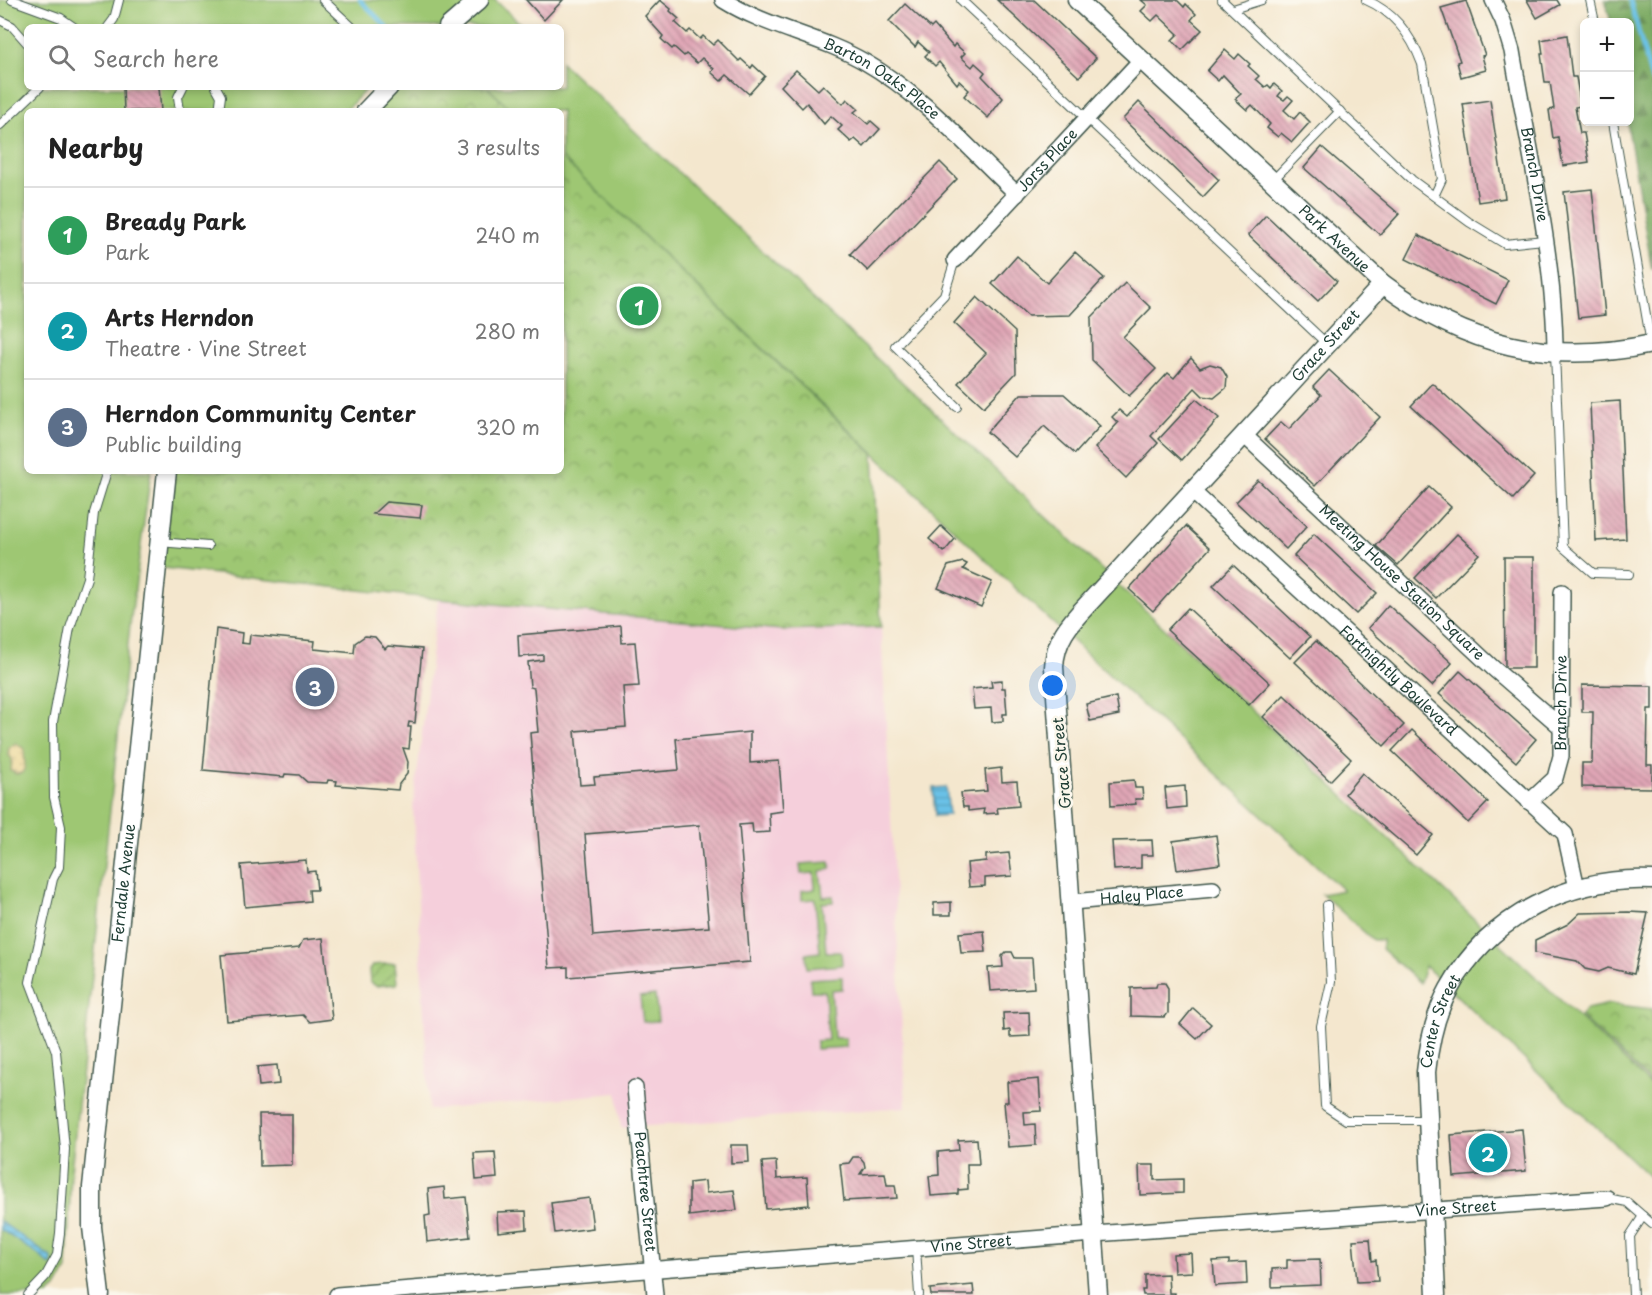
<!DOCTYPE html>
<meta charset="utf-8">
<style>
body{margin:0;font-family:"Playpen Sans",sans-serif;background:#f2f2f2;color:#222}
.controls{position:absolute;right:18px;top:18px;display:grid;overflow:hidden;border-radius:9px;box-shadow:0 3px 9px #0003}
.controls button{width:54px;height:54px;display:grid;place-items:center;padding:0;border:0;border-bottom:2px solid #e0e0e0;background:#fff;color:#222;font:30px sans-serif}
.you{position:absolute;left:1053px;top:686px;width:21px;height:21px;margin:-15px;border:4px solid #fff;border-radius:50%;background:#1a73e8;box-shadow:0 0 0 9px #1a73e833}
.badge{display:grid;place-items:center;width:39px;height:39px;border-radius:50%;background:#0b8043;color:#fff;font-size:20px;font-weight:700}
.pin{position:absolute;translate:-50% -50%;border:3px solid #fff;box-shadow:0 2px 6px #0006}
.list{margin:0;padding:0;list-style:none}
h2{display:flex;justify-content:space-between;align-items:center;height:78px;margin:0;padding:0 24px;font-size:26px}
h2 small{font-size:20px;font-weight:400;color:#767676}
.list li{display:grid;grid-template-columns:39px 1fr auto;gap:18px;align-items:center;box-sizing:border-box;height:96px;padding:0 24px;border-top:2px solid #e0e0e0}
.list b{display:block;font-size:22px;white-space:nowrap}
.list p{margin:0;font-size:20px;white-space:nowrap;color:#767676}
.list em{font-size:20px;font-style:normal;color:#767676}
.icon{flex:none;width:33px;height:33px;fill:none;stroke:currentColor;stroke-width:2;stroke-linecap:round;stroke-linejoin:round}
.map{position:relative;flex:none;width:1652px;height:1295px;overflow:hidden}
.search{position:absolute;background:#fff;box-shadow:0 3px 9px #0003;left:24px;top:24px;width:540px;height:66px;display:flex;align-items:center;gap:15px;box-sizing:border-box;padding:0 21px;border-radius:9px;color:#767676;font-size:22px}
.panel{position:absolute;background:#fff;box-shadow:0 3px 9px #0003;left:24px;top:108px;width:540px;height:366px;border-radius:9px}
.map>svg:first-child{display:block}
</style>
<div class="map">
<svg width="1652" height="1295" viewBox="0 0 1652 1295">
<defs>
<pattern id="forest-firs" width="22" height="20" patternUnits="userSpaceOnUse" patternTransform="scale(1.5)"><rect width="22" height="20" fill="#7eac65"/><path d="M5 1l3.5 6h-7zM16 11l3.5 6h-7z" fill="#678d54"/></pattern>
<pattern id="sand-dots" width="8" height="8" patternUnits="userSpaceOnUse" patternTransform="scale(1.5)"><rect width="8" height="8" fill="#eeda9e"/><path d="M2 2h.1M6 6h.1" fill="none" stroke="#ccbc89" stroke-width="1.8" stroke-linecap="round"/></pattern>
<pattern id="park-crowns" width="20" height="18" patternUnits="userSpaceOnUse" patternTransform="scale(1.5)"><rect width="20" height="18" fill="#9ec773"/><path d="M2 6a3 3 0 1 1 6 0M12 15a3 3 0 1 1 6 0" fill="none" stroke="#80a35f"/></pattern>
<pattern id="garden-furrows" width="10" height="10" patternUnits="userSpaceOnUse" patternTransform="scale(1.5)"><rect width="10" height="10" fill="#9ec773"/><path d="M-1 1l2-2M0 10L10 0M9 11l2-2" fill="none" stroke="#80a35f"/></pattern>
<pattern id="water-rules" width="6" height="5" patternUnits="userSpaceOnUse" patternTransform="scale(1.5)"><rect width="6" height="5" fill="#6bc2e8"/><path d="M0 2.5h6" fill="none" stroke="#579fbd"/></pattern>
<pattern id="building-back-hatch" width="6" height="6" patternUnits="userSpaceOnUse" patternTransform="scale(1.5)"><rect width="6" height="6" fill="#e0a6b6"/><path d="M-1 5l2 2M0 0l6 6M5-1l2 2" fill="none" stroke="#b58895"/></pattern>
</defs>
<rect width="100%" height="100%" fill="#fbf7ec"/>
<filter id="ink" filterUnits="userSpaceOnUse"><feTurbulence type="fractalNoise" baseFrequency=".0167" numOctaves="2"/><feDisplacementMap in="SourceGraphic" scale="12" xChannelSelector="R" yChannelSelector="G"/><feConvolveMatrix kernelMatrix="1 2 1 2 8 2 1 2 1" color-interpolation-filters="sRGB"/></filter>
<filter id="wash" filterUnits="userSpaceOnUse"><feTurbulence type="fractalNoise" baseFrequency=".008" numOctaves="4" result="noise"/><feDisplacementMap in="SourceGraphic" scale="24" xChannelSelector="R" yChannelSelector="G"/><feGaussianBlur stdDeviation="1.35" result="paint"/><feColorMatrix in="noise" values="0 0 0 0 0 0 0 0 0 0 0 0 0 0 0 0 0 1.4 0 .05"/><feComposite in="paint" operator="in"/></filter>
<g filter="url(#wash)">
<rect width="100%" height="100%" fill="#f4e7ce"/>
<!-- built -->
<polygon fill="#f5cfdb" points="438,599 782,630 881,627 906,1107 621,1128 617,1093 429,1110 413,808"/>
<!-- grass -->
<g fill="#9ec773" stroke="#5e8254" stroke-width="1.5">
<polygon points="0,0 495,0 524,27 27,27 27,87 368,87 345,111 27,111 27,471 151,471 130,625 71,1171 67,1269 57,1287 47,1295 0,1295"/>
<polygon points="561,62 1652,1086 1652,1179 1425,966 1420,983 1382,949 1382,940 1373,940 1322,894 1343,890 1030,602 561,157 561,111 512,111 487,87 561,87"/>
<polygon points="830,862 831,869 820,871 823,897 833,896 833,902 822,903 826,952 841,952 842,965 807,968 806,954 820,952 815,899 802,900 802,891 815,889 814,873 801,874 800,864"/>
<polygon points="842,977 842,989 831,990 834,1038 846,1038 846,1047 816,1049 816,1041 828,1040 825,991 811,991 810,979"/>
<polygon points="655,995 658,1021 643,1022 640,997"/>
</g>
<!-- forest -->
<polygon fill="url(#forest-firs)" stroke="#4e744c" stroke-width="1.5" points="1605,0 1652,1 1652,270 1627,122 1630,122 1630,22 1611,22"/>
<!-- sand -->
<polygon fill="url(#sand-dots)" stroke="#868c69" stroke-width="1.5" points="16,743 24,749 25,767 22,773 16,774 11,771 12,759 8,754 9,748"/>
<!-- park -->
<g fill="url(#park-crowns)" stroke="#5e8254" stroke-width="1.5">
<polygon points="390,87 487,87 512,111 367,111"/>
<polygon points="561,157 873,454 881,627 782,630 438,599 155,567 166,471 561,471"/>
<polygon points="1609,1004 1652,1009 1652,1083 1580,1016 1587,1009"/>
</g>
<!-- garden -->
<polygon fill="url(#garden-furrows)" stroke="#5e8254" stroke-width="1.5" points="395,963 397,984 376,986 370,982 369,970 373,965"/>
<!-- water -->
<g fill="url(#water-rules)" stroke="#45808e" stroke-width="1.5">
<polygon points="946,787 949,815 935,816 933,788"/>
<polygon points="0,1221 52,1258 51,1266 40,1256 0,1229"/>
</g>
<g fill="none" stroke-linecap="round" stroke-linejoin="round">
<!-- stream -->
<g stroke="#6bc2e8" stroke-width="4.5">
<polyline points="360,0 387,27"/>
<polyline points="1630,0 1652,81"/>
</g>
</g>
<g id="blocks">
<!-- building -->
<g fill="url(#building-back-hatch)" fill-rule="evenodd">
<polygon points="526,0 563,0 544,20"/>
<polygon points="660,0 671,9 670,11 679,19 675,22 687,33 690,30 700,39 703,36 713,45 718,40 739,61 741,59 751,68 753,65 765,76 749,94 727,75 721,81 711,72 714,69 702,58 697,63 686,54 684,56 674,47 672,49 661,39 663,36 645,16"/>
<polygon points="997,0 1034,0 1096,58 1079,77"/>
<polygon points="1141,0 1177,0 1184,7 1186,4 1196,14 1191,20 1202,30 1182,50 1172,40 1178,34 1158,15 1152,21 1141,11 1147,5"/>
<polygon points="1527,0 1557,0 1560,5 1537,18"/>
<polygon points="1466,1 1485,55 1482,56 1486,70 1461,77 1457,62 1460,61 1441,8"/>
<polygon points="905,4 931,28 934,25 953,47 955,44 965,53 961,57 972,67 975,63 985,72 982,76 1003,98 988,118 964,96 969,90 959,81 957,84 939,62 935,66 925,56 929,52 918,42 915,47 889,21"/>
<polygon points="1567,35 1572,77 1576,77 1581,106 1575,107 1580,133 1584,133 1589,162 1563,166 1558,137 1553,138 1549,110 1554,109 1550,82 1545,82 1541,54 1543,54 1541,40"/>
<polygon points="1225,50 1235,59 1239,54 1250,64 1248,66 1259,76 1256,79 1265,87 1268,85 1271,88 1274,84 1282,91 1278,96 1284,100 1288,96 1293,100 1284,110 1294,119 1300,112 1310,122 1292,142 1281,133 1278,137 1267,128 1270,124 1252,105 1247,110 1235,99 1241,94 1223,75 1218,81 1207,71"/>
<polygon points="796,70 818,90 823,85 843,104 847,99 858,109 854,112 868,124 871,121 880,129 864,147 855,139 851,142 838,130 842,126 831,116 824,124 807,103 802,108 781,86"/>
<polygon points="123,87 159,87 161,111 124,111"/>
<polygon points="1490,100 1505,198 1478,202 1463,104"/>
<polygon points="1139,102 1219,180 1203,197 1123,119"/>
<polygon points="1322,147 1399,214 1380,235 1304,168"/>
<polygon points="940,162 957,179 868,271 850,254"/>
<polygon points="1592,189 1605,315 1578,318 1564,192"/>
<polygon points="1266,215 1337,281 1318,301 1248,235"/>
<polygon points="1418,235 1508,280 1496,304 1406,259"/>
<polygon points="1075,252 1104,278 1070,315 1028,316 992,284 1017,256 1047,283"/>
<polygon points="1125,283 1151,308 1123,337 1156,369 1129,396 1092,360 1091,318"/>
<polygon points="977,297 1015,332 1016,373 984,407 958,383 986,353 954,323"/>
<polygon points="1191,358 1200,368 1210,364 1221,367 1227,377 1226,388 1214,398 1203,396 1195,388 1151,436 1158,443 1126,478 1095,448 1118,423 1112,417 1119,410 1127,417 1168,373 1174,378"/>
<polygon points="1329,370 1380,417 1315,486 1265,439 1281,422 1289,429 1321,395 1313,387"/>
<polygon points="1432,383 1534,476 1513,499 1411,406"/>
<polygon points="1021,394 1064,394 1100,426 1075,454 1044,426 1015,457 987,432"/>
<polygon points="1196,399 1219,418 1182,460 1159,439"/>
<polygon points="1620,401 1626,539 1596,541 1590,403"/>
<polygon points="1258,480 1307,526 1286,549 1236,502"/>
<polygon points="1429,487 1451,507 1398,565 1376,546"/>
<polygon points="386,502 422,505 420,518 373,514"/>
<polygon points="941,526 955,539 944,552 929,539"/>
<polygon points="1186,526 1210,548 1153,611 1129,589"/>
<polygon points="1314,534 1377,593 1356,614 1294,556"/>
<polygon points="1457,534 1479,554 1436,598 1415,578"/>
<polygon points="1504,557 1534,557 1534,668 1505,668"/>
<polygon points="963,562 967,564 963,569 992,582 981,607 938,588 948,566"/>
<polygon points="1233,565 1310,637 1290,658 1213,586"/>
<polygon points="1388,605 1452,663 1432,686 1368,628"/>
<polygon points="1188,608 1270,683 1249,705 1167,630"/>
<path d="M621 626 622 643 635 642 639 686 623 687 626 727 575 731 580 785 595 784 594 777 679 770 676 739 750 732V763L779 761 783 811 769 813 770 832 753 833 752 824 739 825 750 962 568 977V967L549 968 530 733 538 732 534 688 530 687 528 662 543 660V655L519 657 518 635ZM699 825 709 927 593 936 585 834Z"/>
<polygon points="216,629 242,633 241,643 249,644 250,635 315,641 314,649 354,653 355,643 365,636 375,637 385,649 388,646 422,649 415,723 409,722 408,727 411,727 409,749 403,748 408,762 407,774 399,784 398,790 336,785 337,781 328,780 327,783 307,782 299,775 285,774 284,777 203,770"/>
<polygon points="1316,641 1404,725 1384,746 1295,662"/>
<polygon points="1460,671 1536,739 1516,762 1439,694"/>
<polygon points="1002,680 1002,688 1005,688 1007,714 1003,714 1003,721 992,722 991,708 974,709 972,689 992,687 991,681"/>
<polygon points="1582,685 1652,686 1652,709 1648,709 1647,765 1652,765 1652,788 1582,787 1582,763 1592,763 1593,712 1582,712"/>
<polygon points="1284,695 1351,759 1330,781 1263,717"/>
<polygon points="1116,697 1119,715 1090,721 1086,704"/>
<polygon points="1412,730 1488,802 1468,823 1392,751"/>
<polygon points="1001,768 1002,782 1017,781 1019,806 997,808 998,813 983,814 984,809 968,811 968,807 963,807 961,793 987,791 985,770"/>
<polygon points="1362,773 1433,835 1416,855 1345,794"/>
<polygon points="1134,780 1135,788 1142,788 1143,799 1135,799 1136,804 1111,806 1110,782"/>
<polygon points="1185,786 1186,807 1167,809 1165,788"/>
<polygon points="1216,835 1220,864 1177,870 1173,841"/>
<polygon points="1152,840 1153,855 1141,855 1141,868 1114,870 1112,841"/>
<polygon points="1009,853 1012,876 985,878 985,886 969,887 967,863 986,861 986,855"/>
<polygon points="306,860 307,872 315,871 317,890 309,890 310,901 245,907 241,865"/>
<polygon points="951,902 951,915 934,915 934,903"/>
<polygon points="1628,912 1648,913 1634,974 1608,968 1599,972 1585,969 1577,961 1535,953 1535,940 1568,924 1580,913"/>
<polygon points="984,931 986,952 961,953 959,933"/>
<polygon points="323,938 332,1019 310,1022 303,1015 227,1021 221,955 299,948 303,940"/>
<polygon points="1006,952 1012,952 1015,958 1032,958 1034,988 990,991 988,968 1003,967 1002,956"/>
<polygon points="1157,983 1165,983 1168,988 1168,1013 1165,1017 1131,1016 1131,988 1156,987"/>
<polygon points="1193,1008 1211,1024 1197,1039 1180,1024"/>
<polygon points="1029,1012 1030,1036 1010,1037 1010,1030 1004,1031 1003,1013"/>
<polygon points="277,1065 279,1084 259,1086 257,1067"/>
<polygon points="1039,1079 1041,1111 1024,1112 1025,1125 1035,1124 1036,1145 1008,1147 1004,1102 1008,1102 1007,1082"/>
<polygon points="259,1114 292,1114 292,1165 260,1166"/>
<polygon points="1522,1129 1526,1171 1454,1177 1451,1135"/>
<polygon points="977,1139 979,1164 967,1164 968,1189 958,1190 958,1194 931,1196 929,1176 939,1175 938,1152 959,1150 958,1140"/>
<polygon points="731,1145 748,1145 749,1162 731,1163"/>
<polygon points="495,1152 497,1178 476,1180 474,1153"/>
<polygon points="853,1157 860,1157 864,1162 865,1167 860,1174 885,1173 887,1185 895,1185 897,1198 844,1201 840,1164 849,1163"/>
<polygon points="776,1161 777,1179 807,1177 809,1205 766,1209 762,1162"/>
<polygon points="1139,1165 1154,1165 1154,1180 1183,1179 1183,1193 1140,1195"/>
<polygon points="705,1181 706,1193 734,1190 737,1210 689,1216 689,1183"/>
<polygon points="444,1187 445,1199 466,1197 470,1237 427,1242 425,1216 430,1215 428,1189"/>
<polygon points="589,1198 593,1228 555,1233 551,1203"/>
<polygon points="526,1211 527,1229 498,1232 497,1212"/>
<polygon points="1370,1239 1372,1261 1376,1260 1378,1281 1357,1282 1353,1240"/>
<polygon points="1191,1253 1192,1272 1174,1273 1173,1254"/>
<polygon points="1320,1259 1321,1285 1272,1287 1272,1269 1287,1268 1287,1260"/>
<polygon points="1229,1260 1229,1263 1246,1262 1247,1284 1215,1286 1213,1261"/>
<polygon points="1168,1274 1169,1293 1175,1293 1175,1295 1143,1295 1142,1290 1145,1290 1145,1275"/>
<polygon points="973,1285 974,1295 931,1295 930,1289"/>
</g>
</g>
</g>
<g filter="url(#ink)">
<use href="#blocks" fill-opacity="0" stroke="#3f564b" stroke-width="1.5"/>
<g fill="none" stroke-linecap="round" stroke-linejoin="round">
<defs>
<g id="service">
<polyline points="12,0 61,18 74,27"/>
<polyline points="323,0 352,27"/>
<polyline points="961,0 1327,344"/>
<polyline points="1222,0 1412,180 1469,222 1505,244 1544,240"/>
<path d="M1366 0C1394 12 1412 37 1422 64L1442 179 1434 196"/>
<polyline points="1590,0 1595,22"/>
<polyline points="1233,9 1262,0"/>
<polyline points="0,20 12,26 27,43"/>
<polyline points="108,27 114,19 119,0"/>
<polyline points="216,87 221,96 219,111"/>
<polyline points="180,111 178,97 183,87"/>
<polyline points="1613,122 1651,344"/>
<polyline points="0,125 40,87"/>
<polyline points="1273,180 1340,111"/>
<polyline points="955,260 944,295 895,346 957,407"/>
<polyline points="1555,353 1563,547 1593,573 1629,574"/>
<polyline points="159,542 208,546"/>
<polyline points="1327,905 1331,982 1321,1026 1325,1106 1346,1120 1427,1120"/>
<polyline points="1607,1198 1627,1202 1652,1224"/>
<polyline points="916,1248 919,1295"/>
<polyline points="28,1295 45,1277 57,1255 60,1233 65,1149 56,1051 30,982 53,879 59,867 61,827 54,797 53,722 70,628 87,578 94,513 107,471"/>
<polyline points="1633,1295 1630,1236 1643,1216"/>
</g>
<g id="minor">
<path id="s1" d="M723 0C768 28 820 36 865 62 923 95 969 149 1017 194"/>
<path id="s2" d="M1493 0 1503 21 1512 51C1528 146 1555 257 1555 353"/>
<path id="s3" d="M955 260 1141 60"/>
<path id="s4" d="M1244 435 1493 668 1561 727"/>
<path id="s5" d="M1192 491 1565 834 1577 888"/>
<path id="s6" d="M1529 802 1555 778 1561 756 1562 592"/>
<path id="s7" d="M1072 902 1213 889"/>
<path id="s8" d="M635 1088 655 1295"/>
<path id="s9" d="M337 1295 1094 1234 1607 1198"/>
</g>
<g id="tertiary">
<path id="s10" d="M1077 0 1383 284C1466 346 1550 366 1652 344"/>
<polyline points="448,27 479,0"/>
<polyline points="366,111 389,87"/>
<path id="s11" d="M100 1295 92 1227V1187L167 471"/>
<path id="s12" d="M1098 1295 1054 667C1055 640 1069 624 1087 605L1383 284"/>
<path id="s13" d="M1436 1295 1426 1072C1429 1044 1435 1014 1449 989 1489 916 1571 876 1652 880"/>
</g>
</defs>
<!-- service casing -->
<use href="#service" stroke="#3f564b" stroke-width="10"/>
<!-- minor casing -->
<use href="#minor" stroke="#3f564b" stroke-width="18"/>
<!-- tertiary casing -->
<use href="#tertiary" stroke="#3f564b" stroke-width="21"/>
<!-- service -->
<use href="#service" stroke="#fff" stroke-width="8"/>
<!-- minor -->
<use href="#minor" stroke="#fff" stroke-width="15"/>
<!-- tertiary -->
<use href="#tertiary" stroke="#fff" stroke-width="18"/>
</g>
</g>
<g text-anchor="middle" stroke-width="5" stroke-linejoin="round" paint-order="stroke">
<!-- street labels -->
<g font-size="15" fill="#1f3d34" stroke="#fbf7ec">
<text dy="5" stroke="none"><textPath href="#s1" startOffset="178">Barton Oaks Place</textPath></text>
<text dy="5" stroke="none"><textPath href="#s3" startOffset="136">Jorss Place</textPath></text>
<text dy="5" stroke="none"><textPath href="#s2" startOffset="180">Branch Drive</textPath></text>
<text dy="5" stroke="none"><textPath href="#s10" startOffset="351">Park Avenue</textPath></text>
<text dy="5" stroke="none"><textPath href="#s12" startOffset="1054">Grace Street</textPath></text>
<text dy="5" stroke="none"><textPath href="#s4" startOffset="216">Meeting House Station Square</textPath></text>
<text dy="5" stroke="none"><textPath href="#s5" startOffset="280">Fortnightly Boulevard</textPath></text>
<text dy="5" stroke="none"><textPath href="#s6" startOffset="111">Branch Drive</textPath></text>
<text transform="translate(1062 763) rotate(-95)" y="5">Grace Street</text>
<text dy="5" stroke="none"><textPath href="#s11" startOffset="414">Ferndale Avenue</textPath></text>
<text dy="5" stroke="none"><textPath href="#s7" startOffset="70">Haley Place</textPath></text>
<text dy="5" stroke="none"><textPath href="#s13" startOffset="276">Center Street</textPath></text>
<text dy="5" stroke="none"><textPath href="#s8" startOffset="104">Peachtree Street</textPath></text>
<text dy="5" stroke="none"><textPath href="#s9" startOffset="1122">Vine Street</textPath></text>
<text dy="5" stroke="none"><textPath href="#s9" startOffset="636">Vine Street</textPath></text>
</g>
</g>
</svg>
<div class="controls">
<button>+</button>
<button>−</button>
</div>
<div class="you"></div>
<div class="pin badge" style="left:639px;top:306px;background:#2e9e5b">1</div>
<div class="pin badge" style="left:1488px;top:1153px;background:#0f9aa8">2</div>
<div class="pin badge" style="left:315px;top:687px;background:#5c6f8a">3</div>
<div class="search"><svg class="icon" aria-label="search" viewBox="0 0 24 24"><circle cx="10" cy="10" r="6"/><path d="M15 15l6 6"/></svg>Search here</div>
<section class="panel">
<h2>Nearby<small>3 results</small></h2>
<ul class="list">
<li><span class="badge" style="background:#2e9e5b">1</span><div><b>Bready Park</b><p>Park</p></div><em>240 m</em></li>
<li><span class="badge" style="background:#0f9aa8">2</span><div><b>Arts Herndon</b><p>Theatre · Vine Street</p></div><em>280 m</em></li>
<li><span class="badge" style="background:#5c6f8a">3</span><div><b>Herndon Community Center</b><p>Public building</p></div><em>320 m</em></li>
</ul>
</section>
</div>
